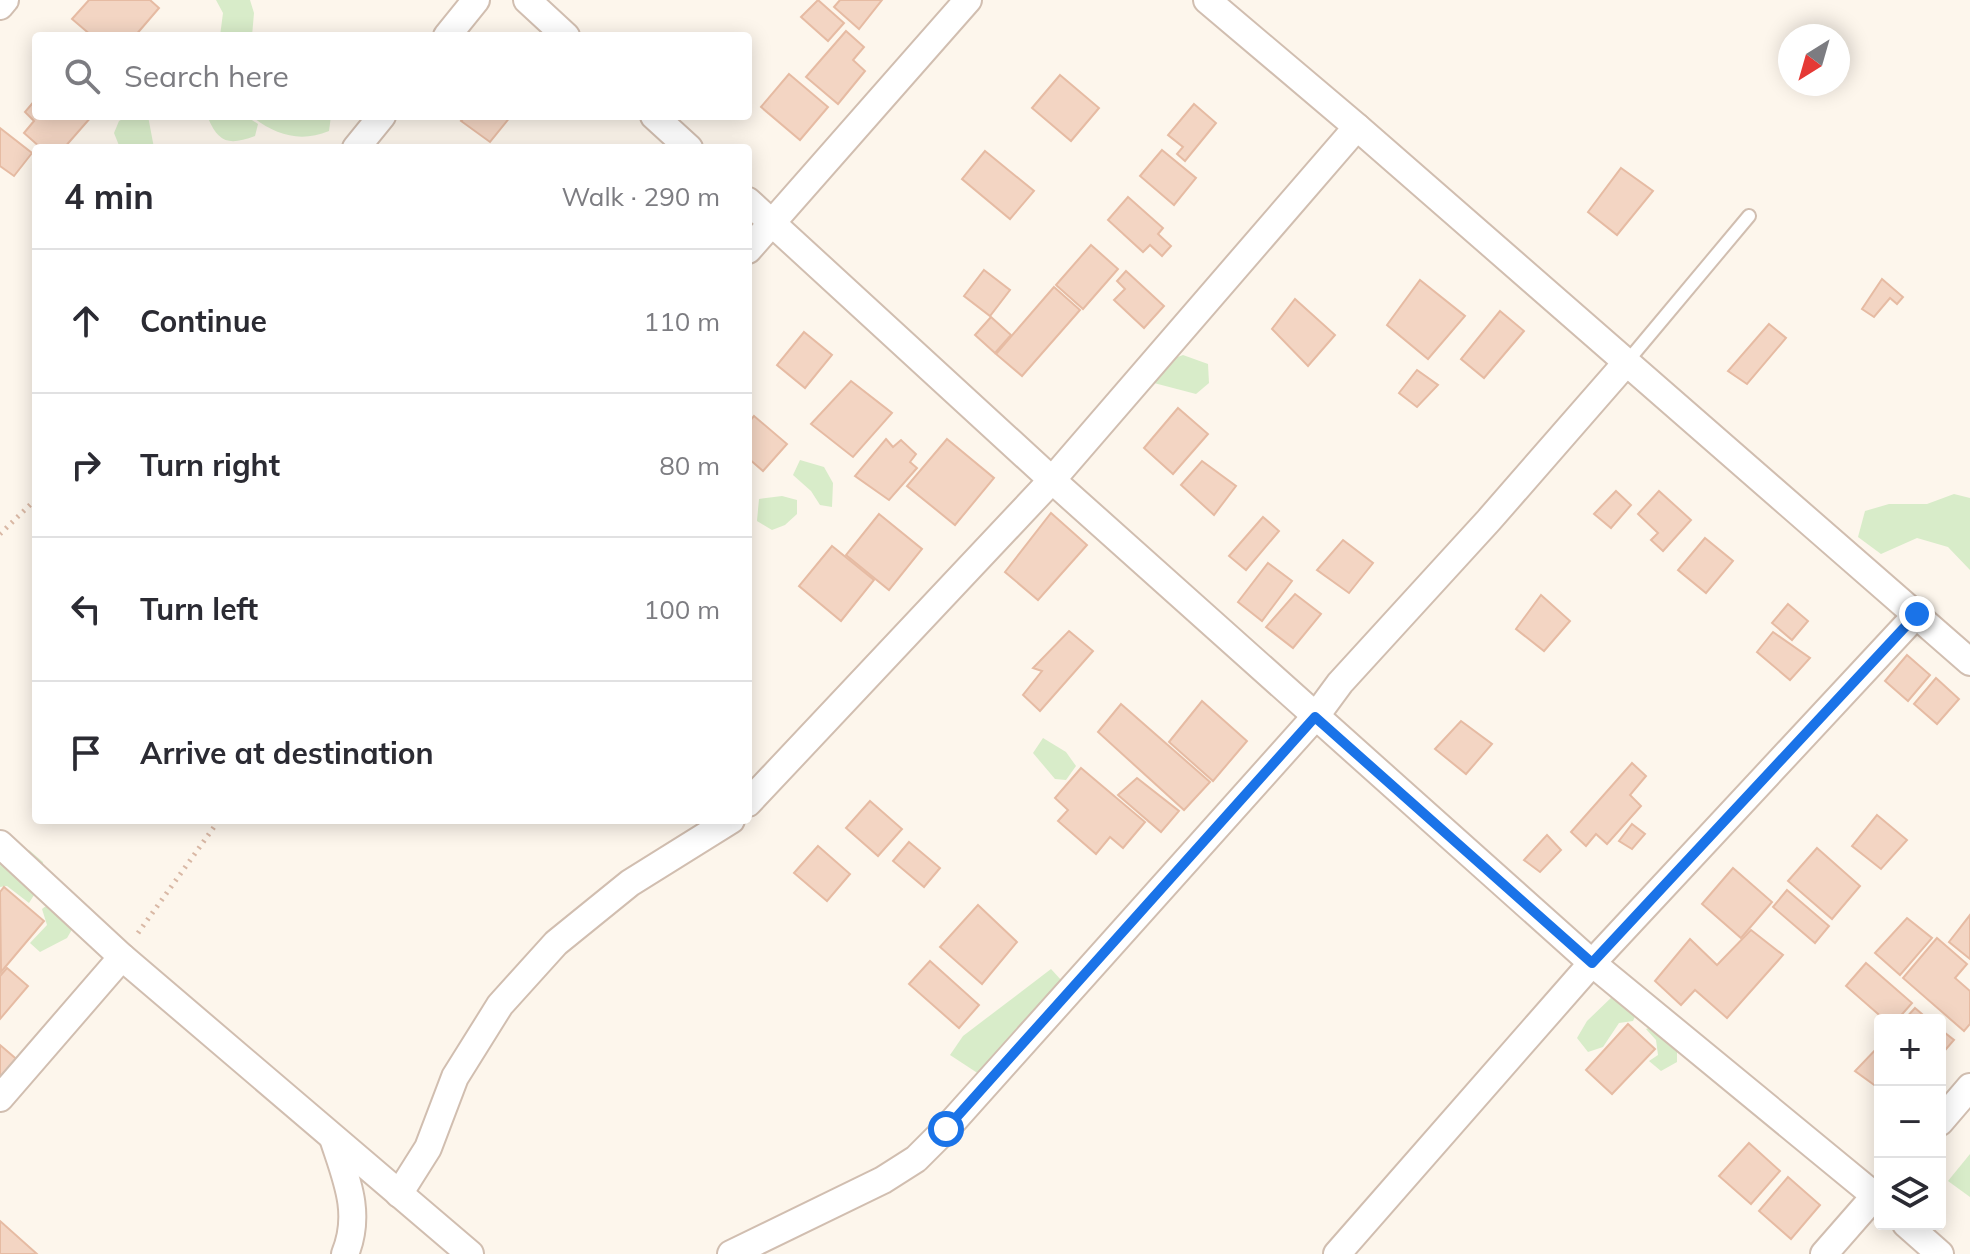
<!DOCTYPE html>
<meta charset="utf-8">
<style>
body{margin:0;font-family:Mulish,sans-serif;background:#f2f2f3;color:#2b2b33}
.controls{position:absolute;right:24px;bottom:24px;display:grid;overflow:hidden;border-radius:8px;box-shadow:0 4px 20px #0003}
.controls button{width:72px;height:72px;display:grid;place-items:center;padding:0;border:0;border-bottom:2px solid #e1e1e2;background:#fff;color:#2b2b33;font:40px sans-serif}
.compass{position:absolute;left:1778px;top:24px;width:72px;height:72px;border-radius:50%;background:#fff;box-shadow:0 4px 20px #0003;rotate:217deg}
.stop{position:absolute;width:24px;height:24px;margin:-18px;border:6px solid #1a73e8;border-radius:50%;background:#fff}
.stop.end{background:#1a73e8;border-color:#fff;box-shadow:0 2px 8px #0008}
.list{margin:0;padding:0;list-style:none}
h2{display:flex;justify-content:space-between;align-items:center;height:104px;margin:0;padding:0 32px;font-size:34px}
h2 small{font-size:26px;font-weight:400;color:#7c7c81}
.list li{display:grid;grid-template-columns:52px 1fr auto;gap:24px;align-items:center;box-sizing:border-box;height:144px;padding:0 32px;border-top:2px solid #e1e1e2}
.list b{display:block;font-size:30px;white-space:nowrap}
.list em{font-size:26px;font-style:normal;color:#7c7c81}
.icon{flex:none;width:44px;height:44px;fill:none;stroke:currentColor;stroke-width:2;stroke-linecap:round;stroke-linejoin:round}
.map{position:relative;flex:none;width:1970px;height:1254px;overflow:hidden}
.search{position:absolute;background:#fff;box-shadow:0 4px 20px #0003;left:32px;top:32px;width:720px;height:88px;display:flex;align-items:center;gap:20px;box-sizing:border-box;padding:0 28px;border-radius:8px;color:#7c7c81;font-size:30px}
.panel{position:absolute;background:#fff;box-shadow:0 4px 20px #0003;left:32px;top:144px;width:720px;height:680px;border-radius:8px}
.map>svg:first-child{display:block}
</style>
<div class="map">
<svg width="1970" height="1254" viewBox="0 0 1970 1254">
<rect width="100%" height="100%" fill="#fdf6ec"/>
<!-- green -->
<g fill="#d8ecc9">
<polygon points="216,0 250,0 254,13 252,36 220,36 223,13"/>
<polygon points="128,116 148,116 154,148 120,148 114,133 119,121"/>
<path d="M246 116 258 124 255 136C230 145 219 144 208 118Z"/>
<path d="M251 116H331L329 131C300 143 275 135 251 116Z"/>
<polygon points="1183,355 1208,364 1209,383 1196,394 1154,383 1167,361"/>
<polygon points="800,460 824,467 833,483 832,507 820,505 811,491 793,475"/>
<polygon points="1954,494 1970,498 1970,570 1948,547 1917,538 1881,554 1858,537 1865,511 1889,504 1927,504"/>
<polygon points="782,496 797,500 797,514 785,525 772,530 757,521 759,499"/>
<polygon points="1043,738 1066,752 1076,766 1066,780 1055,779 1033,753"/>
<polygon points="0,840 20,853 29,850 43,862 44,879 29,903 7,886 0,887"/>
<polygon points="50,903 74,926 67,938 40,952 30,943 47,925 42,909"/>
<polygon points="1051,969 1062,981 982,1076 950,1055 963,1036"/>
<polygon points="1614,995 1638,1010 1633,1021 1619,1023 1603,1047 1588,1052 1577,1038 1587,1021"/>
<polygon points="1658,1024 1677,1048 1677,1062 1661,1071 1649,1061 1658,1055 1656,1040 1646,1029"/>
<polygon points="1970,1154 1970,1197 1948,1181"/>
</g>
<!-- building -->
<g fill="#f3d5c3" stroke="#e6bba3" stroke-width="2">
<polygon points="89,0 150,0 159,8 135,36 92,36 72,19"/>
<polygon points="818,0 844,23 828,41 801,17"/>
<polygon points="840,0 882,0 859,29 834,7"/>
<polygon points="846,31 864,47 853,60 865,71 838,104 806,77"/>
<polygon points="789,74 828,107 800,140 761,107"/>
<polygon points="1060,75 1099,108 1071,141 1032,108"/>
<polygon points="36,99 36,116 92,116 64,148 41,148 24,133 34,121 25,112"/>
<polygon points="1194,104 1216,123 1185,161 1177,154 1183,147 1168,135"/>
<polygon points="466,116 511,116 490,142 461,121"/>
<polygon points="0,128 32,153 14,176 0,166"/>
<polygon points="1162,150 1196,178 1174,205 1140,176"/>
<polygon points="985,151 1034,191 1010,219 962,179"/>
<polygon points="1621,168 1653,191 1617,235 1588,212"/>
<polygon points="1128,197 1163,228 1158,234 1171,246 1162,256 1150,245 1143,252 1108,220"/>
<polygon points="1091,245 1118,269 1083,309 1056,285"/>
<polygon points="984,270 1010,290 990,316 964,296"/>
<polygon points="1126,271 1164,306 1144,328 1114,300 1125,289 1117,281"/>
<polygon points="1882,279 1903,297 1897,304 1890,298 1874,317 1862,309"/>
<polygon points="1420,280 1465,316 1428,359 1387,325"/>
<polygon points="1054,287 1080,310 1022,376 996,354"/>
<polygon points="1295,299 1335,335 1308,366 1272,329"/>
<polygon points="1500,311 1524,331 1484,378 1461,359"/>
<polygon points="991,317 1011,335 995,353 975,335"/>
<polygon points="1769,324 1786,338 1747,384 1728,371"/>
<polygon points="804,332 832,355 805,388 777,365"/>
<polygon points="1417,370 1438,385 1417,407 1399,393"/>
<polygon points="851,381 892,413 853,457 811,424"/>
<polygon points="1178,408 1208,434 1173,474 1144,448"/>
<polygon points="754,416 787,444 763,471 748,458 748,423"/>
<polygon points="886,439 893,447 901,440 916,454 910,462 917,468 889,500 855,476"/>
<polygon points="947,439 994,478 955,525 907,486"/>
<polygon points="1202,461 1236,486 1214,515 1181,485"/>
<polygon points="1616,491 1631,505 1611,528 1594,514"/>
<polygon points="1659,491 1691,520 1663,551 1651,540 1658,533 1638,514"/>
<polygon points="1051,513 1087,545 1038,600 1005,572"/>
<polygon points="879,514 922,549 889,590 846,555"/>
<polygon points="1263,517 1279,531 1246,570 1229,556"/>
<polygon points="1705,538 1733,561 1706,593 1678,570"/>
<polygon points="1343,540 1373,563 1349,593 1317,570"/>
<polygon points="832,546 874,580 841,621 799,586"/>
<polygon points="1268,563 1292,581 1262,621 1238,602"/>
<polygon points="1295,594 1321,614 1293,648 1266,627"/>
<polygon points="1541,595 1570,621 1544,651 1516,629"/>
<polygon points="1788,604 1808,621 1792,640 1772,623"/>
<polygon points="1069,631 1093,651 1040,711 1023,695 1042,671 1033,668"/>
<polygon points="1773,632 1810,658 1790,680 1757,652"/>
<polygon points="1907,655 1930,675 1908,701 1885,681"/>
<polygon points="1936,678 1959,699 1937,724 1914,704"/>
<polygon points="1202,701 1247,741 1213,781 1169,742"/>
<polygon points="1121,704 1210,782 1184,810 1098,732"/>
<polygon points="1461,721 1492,744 1466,774 1435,749"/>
<polygon points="1632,763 1646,776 1630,795 1641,806 1607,844 1596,834 1586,846 1571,832"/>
<polygon points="1081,768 1145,822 1123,848 1110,837 1096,854 1058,821 1068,810 1055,798"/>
<polygon points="1137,778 1179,811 1161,832 1118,795"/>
<polygon points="870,801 902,829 878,856 846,828"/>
<polygon points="1877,815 1907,840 1881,869 1852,846"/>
<polygon points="1632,824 1645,834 1632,849 1619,841"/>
<polygon points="1547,835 1561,850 1540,872 1524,860"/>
<polygon points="909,842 940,868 924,887 893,861"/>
<polygon points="818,846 850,874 827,901 794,873"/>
<polygon points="1817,848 1860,886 1832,919 1788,881"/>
<polygon points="1733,868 1772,902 1741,938 1702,904"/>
<polygon points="4,887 44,921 1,972 0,892"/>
<polygon points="1787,890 1829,926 1815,943 1773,907"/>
<polygon points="978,905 1017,942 982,984 940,947"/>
<polygon points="1970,915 1970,959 1949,942"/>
<polygon points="1907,918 1932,938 1900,975 1875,953"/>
<polygon points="1751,930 1783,955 1727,1018 1695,990 1681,1005 1655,981 1690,939 1717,965"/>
<polygon points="1937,938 1967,964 1955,978 1970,991 1970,1024 1964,1031 1903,978"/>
<polygon points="930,961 979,1005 959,1028 909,984"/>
<polygon points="1866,963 1912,1003 1897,1020 1885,1020 1846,986"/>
<polygon points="7,968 28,986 0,1019 0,976"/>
<polygon points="1915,1008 1929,1020 1904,1020"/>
<polygon points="1628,1024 1655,1049 1612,1094 1586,1070"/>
<polygon points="1940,1029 1954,1040 1940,1056"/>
<polygon points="0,1045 21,1063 0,1079"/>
<polygon points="1880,1045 1880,1084 1877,1087 1855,1071"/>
<polygon points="1749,1143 1780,1171 1751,1204 1719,1176"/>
<polygon points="1788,1177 1820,1205 1791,1239 1759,1211"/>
<polygon points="0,1221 37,1254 0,1254"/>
</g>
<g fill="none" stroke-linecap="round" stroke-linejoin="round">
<defs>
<polyline id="service" points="1626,363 1749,216"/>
<g id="minor">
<polyline points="527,0 566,36"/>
<polyline points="1207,0 1357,127 1970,662"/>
<polyline points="0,6 5,0"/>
<polyline points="447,36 476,0"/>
<polyline points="654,116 689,148"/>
<polyline points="356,148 382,116"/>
<polyline points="748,201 1052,480 1592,963 1880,1200"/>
<polyline points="748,250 968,0"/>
<polyline points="748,803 1052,480 1357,127"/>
<polyline points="0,844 122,957 470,1254"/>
<polyline points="0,1098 122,957"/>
<polyline points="1940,1122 1970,1087"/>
<path d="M333 1138C346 1178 362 1213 345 1254"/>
<polyline points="399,1194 428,1148 455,1077 500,1005 556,943 630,883 731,820"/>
<polyline points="1906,1224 1940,1254"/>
<polyline points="731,1254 883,1180 916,1159 946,1129 1315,717 1340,683 1489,520 1626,363"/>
<polyline points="1337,1254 1592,963 1917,614"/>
<polyline points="1824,1254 1880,1190"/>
</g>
</defs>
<!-- service casing -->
<use href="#service" stroke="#d1beb0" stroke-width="16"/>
<!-- minor casing -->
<use href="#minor" stroke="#d1beb0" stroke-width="30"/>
<!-- path -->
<g stroke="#d9b8a5" stroke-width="5" stroke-dasharray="2 6" stroke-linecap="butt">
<polyline points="0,534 36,499"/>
<polyline points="138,933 219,820"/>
</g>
<!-- service -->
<use href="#service" stroke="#fff" stroke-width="12"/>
<!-- minor -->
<use href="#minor" stroke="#fff" stroke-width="26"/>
</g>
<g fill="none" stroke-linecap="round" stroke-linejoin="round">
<!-- route -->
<polyline stroke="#1a73e8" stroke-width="10" points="946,1129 1315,717 1592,963 1917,614"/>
</g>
</svg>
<div class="controls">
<button>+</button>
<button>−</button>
<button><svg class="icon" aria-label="layers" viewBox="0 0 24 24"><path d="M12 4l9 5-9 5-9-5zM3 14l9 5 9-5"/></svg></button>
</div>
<svg class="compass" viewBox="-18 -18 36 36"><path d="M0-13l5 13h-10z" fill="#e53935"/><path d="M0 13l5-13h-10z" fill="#7c7c81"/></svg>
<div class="stop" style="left:946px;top:1129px"></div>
<div class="stop end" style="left:1917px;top:614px"></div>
<div class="search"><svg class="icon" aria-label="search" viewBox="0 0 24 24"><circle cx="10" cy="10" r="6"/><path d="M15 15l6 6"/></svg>Search here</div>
<section class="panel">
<h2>4 min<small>Walk · 290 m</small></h2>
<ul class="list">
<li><svg class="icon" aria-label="ahead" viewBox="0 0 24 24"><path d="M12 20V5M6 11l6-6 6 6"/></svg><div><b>Continue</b></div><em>110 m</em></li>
<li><svg class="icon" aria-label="right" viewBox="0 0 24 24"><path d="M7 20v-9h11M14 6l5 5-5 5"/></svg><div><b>Turn right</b></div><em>80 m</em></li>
<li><svg class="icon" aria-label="left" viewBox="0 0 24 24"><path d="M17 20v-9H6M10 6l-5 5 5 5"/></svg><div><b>Turn left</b></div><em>100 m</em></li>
<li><svg class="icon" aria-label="arrive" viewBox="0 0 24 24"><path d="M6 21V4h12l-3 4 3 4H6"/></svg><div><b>Arrive at destination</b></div></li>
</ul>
</section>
</div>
